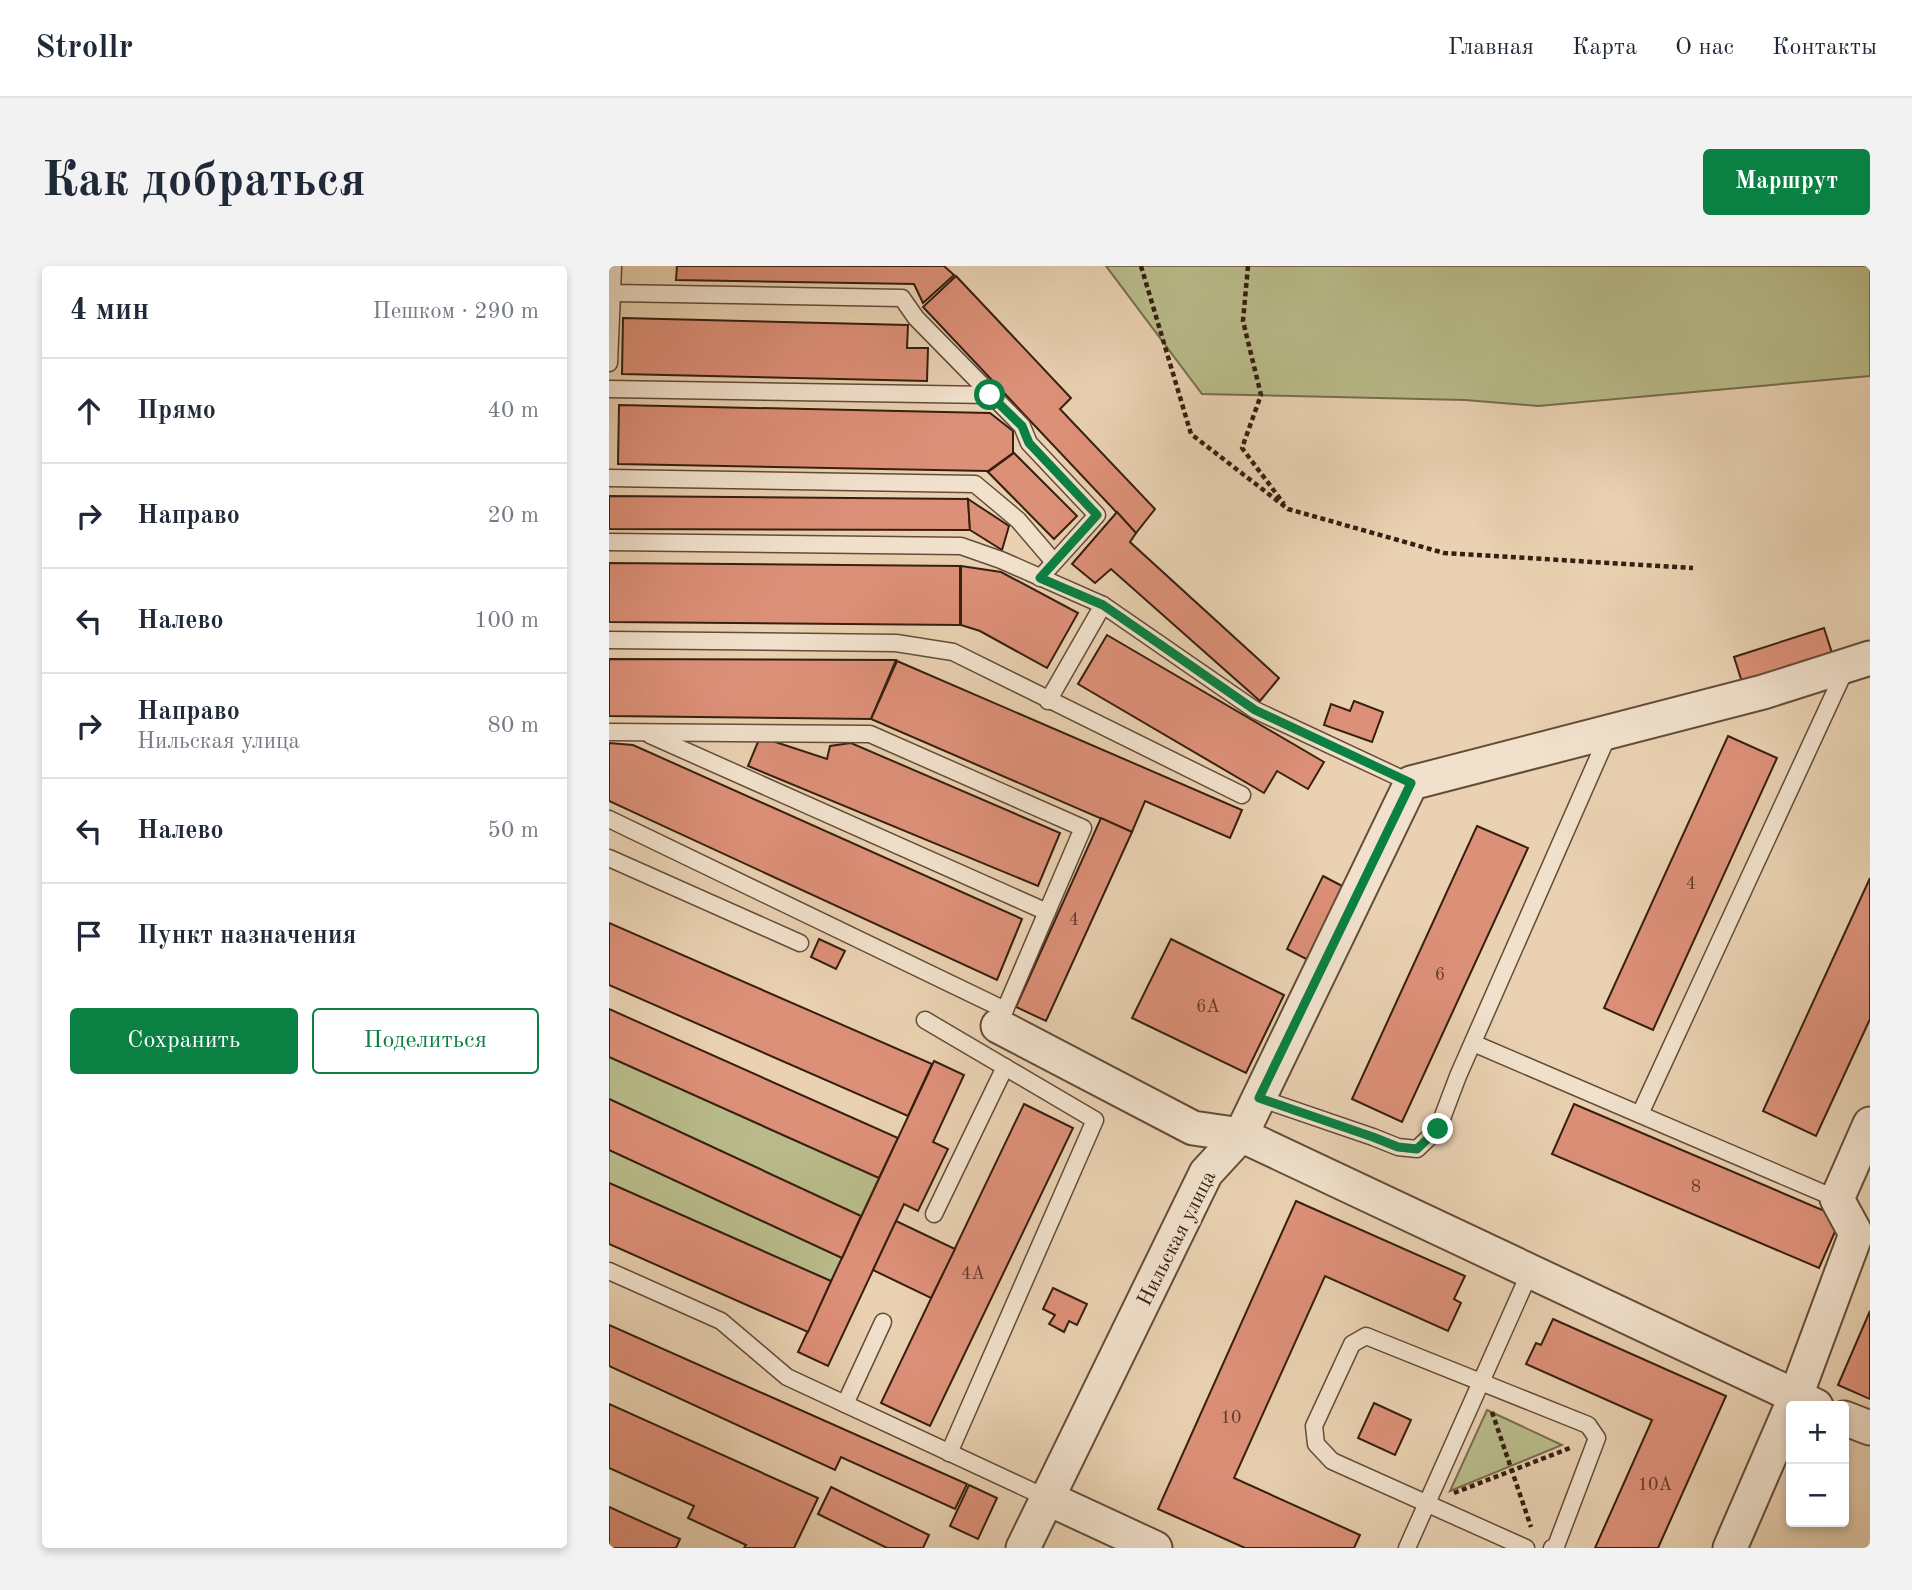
<!DOCTYPE html>
<html lang="ru">
<meta charset="utf-8">
<style>
body{margin:0;font-family:"Old Standard TT",serif;background:#f2f2f3;color:#1f2937}
.controls{position:absolute;right:21px;bottom:21px;display:grid;overflow:hidden;border-radius:7px;box-shadow:0 4px 10px #0003}
.controls button{width:63px;height:63px;display:grid;place-items:center;padding:0;border:0;border-bottom:2px solid #e0e1e3;background:#fff;color:#1f2937;font:35px sans-serif}
.stop{position:absolute;width:21px;height:21px;margin:-16px;border:5px solid #0b8043;border-radius:50%;background:#fff}
.stop.end{background:#0b8043;border-color:#fff;box-shadow:0 2px 7px #0008}
.list{margin:0;padding:0;list-style:none}
h2{display:flex;justify-content:space-between;align-items:center;height:91px;margin:0;padding:0 28px;font-size:30px}
h2 small{font-size:23px;font-weight:400;color:#747a83}
.list li{display:grid;grid-template-columns:46px 1fr auto;gap:21px;align-items:center;box-sizing:border-box;height:105px;padding:0 28px;border-top:2px solid #e0e1e3}
.list b{display:block;font-size:26px;white-space:nowrap}
.list p{margin:0;font-size:23px;white-space:nowrap;color:#747a83}
.list em{font-size:23px;font-style:normal;color:#747a83}
.actions{display:flex;gap:14px;padding:21px 28px}
.actions a{flex:1;padding:16px 0;border:2px solid #0b8043;border-radius:7px;text-align:center;font-size:24px;color:#0b8043}
.actions .main{background:#0b8043;color:#fff}
.icon{flex:none;width:38px;height:38px;fill:none;stroke:currentColor;stroke-width:2;stroke-linecap:round;stroke-linejoin:round}
.map{position:relative;flex:none;width:1261px;height:1282px;overflow:hidden;border-radius:7px}
header{display:flex;align-items:center;gap:42px;box-sizing:border-box;height:98px;padding:0 35px;background:#fff;border-bottom:2px solid #e0e1e3}
header strong{font-size:33px}
nav{display:flex;gap:38px;margin-inline-start:auto;font-size:24px}
.intro{display:flex;align-items:center;justify-content:space-between;box-sizing:border-box;height:168px;padding:0 42px}
h1{margin:0;font-size:49px}
.button{padding:18px 32px;border-radius:7px;background:#0b8043;color:#fff;font-size:24px;font-weight:700}
main{display:flex;gap:42px;padding:0 42px}
aside{flex:1;background:#fff;border-radius:7px;box-shadow:0 4px 10px #0003}
.map>svg:first-child{display:block}
</style>
<header>
<strong>Strollr</strong>
<nav><a>Главная</a><a>Карта</a><a>О нас</a><a>Контакты</a></nav>
</header>
<div class="intro"><h1>Как добраться</h1><a class="button">Маршрут</a></div>
<main>
<aside>
<h2>4 мин<small>Пешком · 290 m</small></h2>
<ul class="list">
<li><svg class="icon" aria-label="ahead" viewBox="0 0 24 24"><path d="M12 20V5M6 11l6-6 6 6"/></svg><div><b>Прямо</b></div><em>40 m</em></li>
<li><svg class="icon" aria-label="right" viewBox="0 0 24 24"><path d="M7 20v-9h11M14 6l5 5-5 5"/></svg><div><b>Направо</b></div><em>20 m</em></li>
<li><svg class="icon" aria-label="left" viewBox="0 0 24 24"><path d="M17 20v-9H6M10 6l-5 5 5 5"/></svg><div><b>Налево</b></div><em>100 m</em></li>
<li><svg class="icon" aria-label="right" viewBox="0 0 24 24"><path d="M7 20v-9h11M14 6l5 5-5 5"/></svg><div><b>Направо</b><p>Нильская улица</p></div><em>80 m</em></li>
<li><svg class="icon" aria-label="left" viewBox="0 0 24 24"><path d="M17 20v-9H6M10 6l-5 5 5 5"/></svg><div><b>Налево</b></div><em>50 m</em></li>
<li><svg class="icon" aria-label="arrive" viewBox="0 0 24 24"><path d="M6 21V4h12l-3 4 3 4H6"/></svg><div><b>Пункт назначения</b></div></li>
</ul>
<div class="actions"><a class="main">Сохранить</a><a>Поделиться</a></div>
</aside>
<div class="map">
<svg width="1261" height="1282" viewBox="0 0 1261 1282">
<rect width="100%" height="100%" fill="#e9d1b1"/>
<filter id="stains"><feTurbulence type="fractalNoise" baseFrequency=".00286" numOctaves="4"/><feColorMatrix values="0 0 0 0 .2 0 0 0 0 .09 0 0 0 0 .02 0 0 0 .5 -.17"/></filter>
<radialGradient id="worn" r=".72"><stop offset=".6" stop-color="#630" stop-opacity="0"/><stop offset="1" stop-color="#630" stop-opacity=".3"/></radialGradient>
<!-- green -->
<g fill="#b9bb8a" stroke="#786d4d" stroke-width="2">
<polygon points="497,0 1261,0 1261,110 929,140 856,134 593,128"/>
<polygon points="0,791 270,912 252,950 0,833"/>
<polygon points="0,884 233,992 222,1015 0,917"/>
<polygon points="878,1144 953,1179 841,1225"/>
</g>
<!-- building -->
<g fill="#dd9078" stroke="#361f10" stroke-width="2">
<polygon points="68,0 335,0 345,9 314,37 305,18 67,14"/>
<polygon points="347,10 462,132 451,143 546,243 527,267 314,41"/>
<polygon points="14,52 299,59 298,82 319,82 318,115 13,108"/>
<polygon points="10,139 381,147 404,165 404,187 379,205 9,198"/>
<polygon points="405,187 468,250 445,273 379,206"/>
<polygon points="0,230 359,233 361,264 0,263"/>
<polygon points="359,233 400,260 393,284 361,264"/>
<polygon points="508,246 527,267 521,276 670,412 651,435 502,303 486,317 463,298"/>
<polygon points="0,297 351,300 351,359 0,356"/>
<polygon points="352,300 392,306 469,347 438,402 371,365 352,359"/>
<polygon points="1215,362 1223,387 1133,416 1125,391"/>
<polygon points="498,369 715,496 699,523 668,505 655,527 469,418"/>
<polygon points="0,393 287,394 262,453 0,450"/>
<polygon points="288,395 633,544 621,572 536,535 523,566 262,453"/>
<polygon points="745,435 774,446 763,476 715,459 722,438 741,445"/>
<polygon points="1119,470 1168,492 1044,764 995,742"/>
<polygon points="151,471 218,493 221,480 242,477 451,567 429,620 139,500"/>
<polygon points="0,477 24,479 413,653 388,714 0,535"/>
<polygon points="492,552 523,566 437,755 407,741"/>
<polygon points="868,560 919,582 793,856 743,833"/>
<polygon points="714,610 737,622 701,695 678,683"/>
<polygon points="1261,612 1261,753 1207,870 1154,845"/>
<polygon points="0,657 323,798 299,850 0,719"/>
<polygon points="210,673 236,685 227,703 202,691"/>
<polygon points="562,673 675,729 637,807 523,752"/>
<polygon points="0,743 289,872 270,912 0,791"/>
<polygon points="325,795 355,809 324,876 339,883 309,945 295,938 219,1100 189,1086"/>
<polygon points="0,833 252,950 233,992 0,884"/>
<polygon points="415,838 464,862 321,1160 272,1137"/>
<polygon points="965,838 1232,952 1210,1002 943,888"/>
<polygon points="0,917 222,1015 199,1066 0,978"/>
<polygon points="687,935 856,1010 845,1033 852,1037 839,1065 716,1010 625,1212 751,1269 745,1282 636,1282 549,1243"/>
<polygon points="287,955 346,983 322,1032 264,1004"/>
<polygon points="444,1022 478,1038 468,1059 460,1055 455,1066 440,1058 446,1049 434,1043"/>
<polygon points="1261,1045 1261,1133 1229,1119"/>
<polygon points="944,1053 1117,1130 1049,1282 986,1282 1043,1154 917,1098 927,1077 932,1079"/>
<polygon points="0,1059 358,1218 346,1243 232,1191 226,1204 0,1100"/>
<polygon points="765,1137 802,1154 786,1189 749,1172"/>
<polygon points="0,1138 209,1232 185,1282 135,1282 137,1279 79,1252 85,1240 0,1202"/>
<polygon points="360,1219 388,1232 369,1273 341,1260"/>
<polygon points="222,1221 320,1269 314,1282 278,1282 209,1248"/>
<polygon points="0,1241 71,1273 67,1282 0,1282"/>
</g>
<g fill="none" stroke-linecap="round" stroke-linejoin="round">
<defs>
<g id="lane">
<polyline points="4,0 3,27 293,32 307,52 413,160 420,177 488,249 431,312"/>
<polyline points="0,97 3,27"/>
<polyline points="0,123 381,129"/>
<polyline points="0,212 366,218 409,254 445,296"/>
<polyline points="0,276 352,280 392,294 494,339 646,444 802,517"/>
<polyline points="0,374 287,377 344,386 633,529"/>
<polyline points="439,435 494,339"/>
<polyline points="0,466 261,468 474,562 389,760"/>
<polyline points="41,469 438,646"/>
<polyline points="0,553 396,744"/>
<polyline points="0,592 191,677"/>
<polyline points="316,754 486,854 340,1187"/>
<polyline points="864,777 1228,933"/>
<polyline points="650,832 764,871 789,881 808,883 829,863 849,810 1000,467"/>
<polyline points="1031,848 1237,402"/>
<polyline points="325,948 396,801"/>
<polyline points="0,1005 112,1055 178,1111 438,1232"/>
<polyline points="236,1138 274,1056"/>
<polyline points="798,1282 921,1006"/>
<polyline points="917,1282 723,1195 707,1178 705,1160 743,1078 757,1070 979,1159 988,1172 947,1280 943,1282"/>
</g>
<g id="street">
<polyline points="389,760 584,862 632,869 1207,1140"/>
<polyline points="1235,1152 1261,1162"/>
<polyline points="438,1232 546,1282"/>
<polyline points="414,1282 597,907 632,869 802,517 1154,426 1261,392"/>
<polyline points="1121,1282 1186,1132 1247,968 1228,933 1261,858"/>
</g>
</defs>
<!-- lane casing -->
<use href="#lane" stroke="#634c38" stroke-width="19"/>
<!-- street casing -->
<use href="#street" stroke="#634c38" stroke-width="37"/>
<!-- path -->
<g stroke="#361f10" stroke-width="4.5" stroke-dasharray="5 3.5" stroke-linecap="butt">
<polyline points="532,0 582,168 679,243 835,287 1084,302"/>
<polyline points="639,0 634,55 652,129 633,182 675,238"/>
<polyline points="883,1146 922,1261"/>
<polyline points="845,1227 961,1182"/>
</g>
<!-- lane -->
<use href="#lane" stroke="#f1e1cc" stroke-width="16"/>
<!-- street -->
<use href="#street" stroke="#f1e1cc" stroke-width="33"/>
</g>
<g fill="none" stroke-linecap="round" stroke-linejoin="round">
<!-- route -->
<polyline stroke="#0b8043" stroke-width="9" points="381,129 413,160 420,177 488,249 431,312 494,339 646,444 802,517 650,832 764,871 789,881 808,883 829,863"/>
</g>
<g text-anchor="middle" stroke-width="6" stroke-linejoin="round" paint-order="stroke">
<!-- number labels -->
<g font-size="18" fill="#603b2a">
<text x="1082" y="623">4</text>
<text x="465" y="659">4</text>
<text x="831" y="714">6</text>
<text x="599" y="746">6А</text>
<text x="1087" y="926">8</text>
<text x="364" y="1013">4А</text>
<text x="622" y="1157">10</text>
<text x="1046" y="1224">10А</text>
</g>
<!-- street labels -->
<g font-size="21" fill="#361f10" stroke="#f1e1cc">
<text transform="translate(567 972) rotate(-63)" y="7">Нильская улица</text>
</g>
</g>
<rect width="100%" height="100%" filter="url(#stains)"/>
<rect width="100%" height="100%" fill="url(#worn)"/>
</svg>
<div class="controls">
<button>+</button>
<button>−</button>
</div>
<div class="stop" style="left:381px;top:129px"></div>
<div class="stop end" style="left:829px;top:863px"></div>
</div>
</main>
